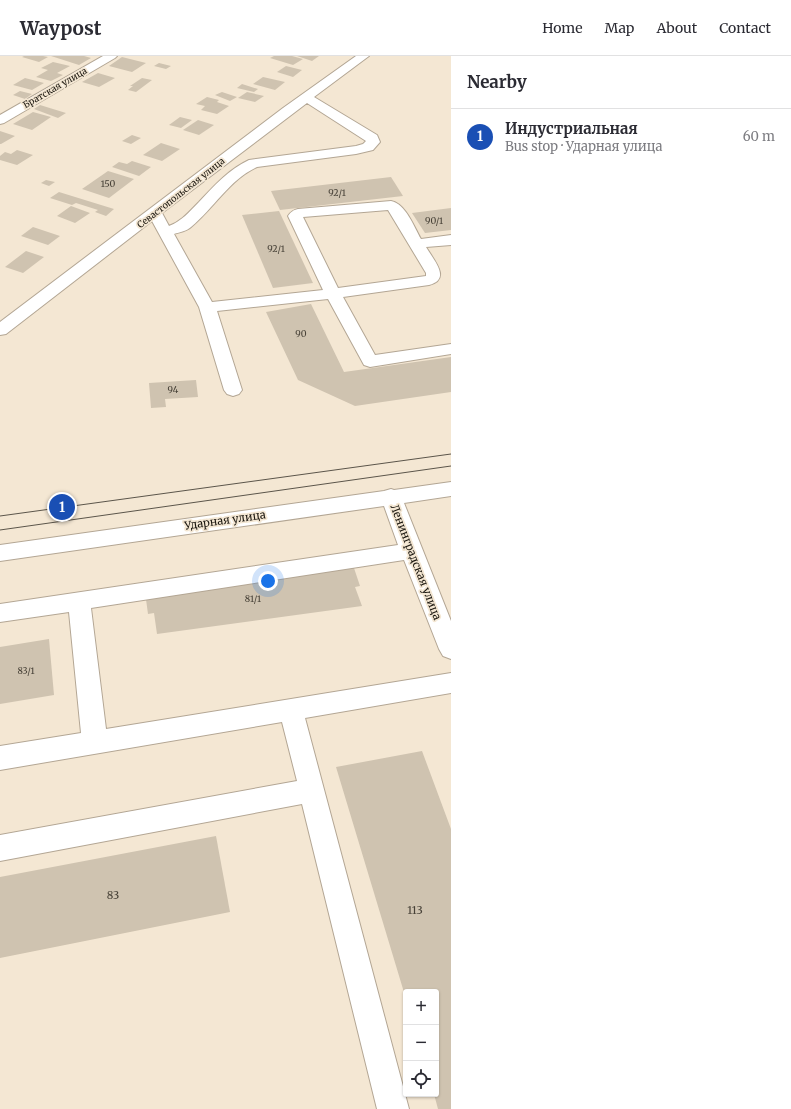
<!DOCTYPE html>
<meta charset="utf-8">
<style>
body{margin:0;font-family:Merriweather,serif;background:#f7f7f7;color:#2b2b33}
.controls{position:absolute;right:12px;bottom:12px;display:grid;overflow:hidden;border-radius:4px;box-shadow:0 1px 3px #0004}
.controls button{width:36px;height:36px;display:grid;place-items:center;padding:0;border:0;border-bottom:1px solid #e1e1e2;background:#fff;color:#2b2b33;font:20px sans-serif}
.you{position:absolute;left:268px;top:525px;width:14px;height:14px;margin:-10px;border:3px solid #fff;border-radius:50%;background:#1a73e8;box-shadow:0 0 0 6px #1a73e833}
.badge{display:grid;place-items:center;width:26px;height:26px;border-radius:50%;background:#b5275a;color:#fff;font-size:13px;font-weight:700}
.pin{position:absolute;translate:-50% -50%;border:2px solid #fff;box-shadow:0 1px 4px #0006}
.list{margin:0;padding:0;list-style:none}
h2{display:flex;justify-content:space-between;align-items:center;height:52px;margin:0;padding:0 16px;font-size:17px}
h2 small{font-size:13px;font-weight:400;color:#7c7c81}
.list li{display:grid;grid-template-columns:26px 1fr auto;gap:12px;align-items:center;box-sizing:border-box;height:56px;padding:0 16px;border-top:1px solid #e1e1e2}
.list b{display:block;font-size:15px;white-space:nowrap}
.list p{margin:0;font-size:13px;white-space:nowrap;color:#7c7c81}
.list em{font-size:13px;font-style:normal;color:#7c7c81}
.icon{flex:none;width:22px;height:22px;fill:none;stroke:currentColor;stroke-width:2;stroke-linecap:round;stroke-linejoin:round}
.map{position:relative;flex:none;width:451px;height:1053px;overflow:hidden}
header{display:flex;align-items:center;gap:24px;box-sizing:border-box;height:56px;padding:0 20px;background:#fff;border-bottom:1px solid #e1e1e2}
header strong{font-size:19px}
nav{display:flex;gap:22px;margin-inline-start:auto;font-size:14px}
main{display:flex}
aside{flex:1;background:#fff}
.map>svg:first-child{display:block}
</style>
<header>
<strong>Waypost</strong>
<nav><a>Home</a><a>Map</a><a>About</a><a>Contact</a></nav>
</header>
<main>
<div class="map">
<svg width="451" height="1053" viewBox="0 0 451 1053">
<rect width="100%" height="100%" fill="#f4e7d3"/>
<!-- building -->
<g fill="#cfc3b0">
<polygon points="24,0 43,0 48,1 39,6 22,1"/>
<polygon points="51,0 84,0 91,2 79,9"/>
<polygon points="274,0 292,0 303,3 293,9 270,2"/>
<polygon points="297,0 319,0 312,5"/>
<polygon points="122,1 146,7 132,16 109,10"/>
<polygon points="53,6 70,10 57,17 63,19 51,25 36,21 48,14 41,12"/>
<polygon points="159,7 171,10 166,13 154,10"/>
<polygon points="286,10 302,14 293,21 277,16"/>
<polygon points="98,17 115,22 99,31 82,26"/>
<polygon points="263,21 285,26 275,34 253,28"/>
<polygon points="25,22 44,27 32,34 13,29"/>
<polygon points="142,22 152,24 136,36 128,34 133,30 130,30"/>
<polygon points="242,28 258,33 254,36 237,32"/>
<polygon points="20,35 32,38 25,43 13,39"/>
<polygon points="222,36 237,41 230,45 215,39"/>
<polygon points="247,36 264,40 255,46 238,42"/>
<polygon points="207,41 219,44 217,46 229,50 217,58 201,54 205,50 196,48"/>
<polygon points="40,49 66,57 58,62 34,53"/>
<polygon points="33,56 51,61 32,74 13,68"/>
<polygon points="180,61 192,64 181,72 169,69"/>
<polygon points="198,64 214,69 199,79 183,74"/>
<polygon points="0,75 15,80 1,88 0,88"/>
<polygon points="132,79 141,82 131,88 122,85"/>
<polygon points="161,87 180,93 162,105 143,99"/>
<polygon points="17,94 33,99 17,109 0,104 0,100 5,96 11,98"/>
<polygon points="132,105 151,111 139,120 112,111 119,106 127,108"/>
<polygon points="108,115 134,123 109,142 82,133"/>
<polygon points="391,121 403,140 280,154 271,135"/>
<polygon points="46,124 55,126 49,130 41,127"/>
<polygon points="59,136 114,153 106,160 95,156 98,154 76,147 72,149 50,142"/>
<polygon points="71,150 90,157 75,167 57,160"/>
<polygon points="451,152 451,174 425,177 412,157"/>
<polygon points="279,155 313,227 273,232 242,159"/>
<polygon points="33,171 60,180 48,189 21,180"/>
<polygon points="26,195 44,201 23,217 5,211"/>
<polygon points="311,248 344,316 451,301 451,336 355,350 298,324 266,256"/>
<polygon points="196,324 198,341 165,343 166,351 151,352 149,327"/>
<polygon points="353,509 360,530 355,531 362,550 157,578 154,557 148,558 145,536"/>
<polygon points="49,583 54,639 0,648 0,591"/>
<polygon points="422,695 451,773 451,1053 438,1053 434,1038 436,1038 436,936 406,936 406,943 336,711"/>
<polygon points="216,780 230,856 0,902 0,821"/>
</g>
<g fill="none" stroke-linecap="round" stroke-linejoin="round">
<defs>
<g id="minor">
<polygon points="103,0 117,0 115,2 4,67 0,68 0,59"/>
<path d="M356 0H369L314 41 377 79 380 86 373 94 356 98 257 111C229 124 214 152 191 171 187 175 180 176 174 178L212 246 323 234 288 160C291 156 293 154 298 153L391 145C406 148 414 171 421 183L451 179V189L426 191C435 206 451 223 429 229L343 241 375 299 451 288V298L370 311 364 309 328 243 217 255 242 334 239 338 233 340 227 338 224 334 199 251 152 165 6 278 0 279V266L283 52ZM307 47 366 85 363 88 356 90 249 104C228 114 214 130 199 146 189 156 182 165 169 170L162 157ZM388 154 426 217V220L338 232 303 161Z"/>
<polygon points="451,426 451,440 404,447 451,565 451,603 443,600 439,593 404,504 91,552 106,673 451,617 451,637 305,662 409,1053 377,1053 302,748 0,805 0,779 297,725 282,666 0,714 0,690 81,677 69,556 0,566 0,548 398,489 384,450 0,505 0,489 384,435 391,433 394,434"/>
</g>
</defs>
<!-- minor casing -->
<use href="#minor" stroke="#b3a694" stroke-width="2"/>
<!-- minor -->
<use href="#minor" fill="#fff" fill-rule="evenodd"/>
<!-- tram -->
<g stroke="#5b554a" stroke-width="1">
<polyline points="0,460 451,398"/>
<polyline points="0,474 451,410"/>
</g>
</g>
<g text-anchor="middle" stroke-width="3.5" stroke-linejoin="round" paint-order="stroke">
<!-- far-street labels -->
<g font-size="9" fill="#1a160f" stroke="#f4e7d3">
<text transform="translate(55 32) rotate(-30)" y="3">Братская улица</text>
<text transform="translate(181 137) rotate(-38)" y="3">Севастопольская улица</text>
</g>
<!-- number labels -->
<g font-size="9" fill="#474137">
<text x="108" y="131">150</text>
<text x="337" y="140">92/1</text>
<text x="434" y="168">90/1</text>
<text x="276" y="196">92/1</text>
<text x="301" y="281">90</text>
<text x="173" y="337">94</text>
<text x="253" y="546">81/1</text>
<text x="26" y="618">83/1</text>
</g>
<!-- street labels -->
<g font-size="11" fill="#1a160f" stroke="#f4e7d3">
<text transform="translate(225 464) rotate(-8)" y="4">Ударная улица</text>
<text transform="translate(416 506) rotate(69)" y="4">Ленинградская улица</text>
</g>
<!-- near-number labels -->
<g font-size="11" fill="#474137">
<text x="113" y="843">83</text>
<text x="415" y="858">113</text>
</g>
</g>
</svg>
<div class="controls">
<button>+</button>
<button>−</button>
<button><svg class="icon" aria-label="locate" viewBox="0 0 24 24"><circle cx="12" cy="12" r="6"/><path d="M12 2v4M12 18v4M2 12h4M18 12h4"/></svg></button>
</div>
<div class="you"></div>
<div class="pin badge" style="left:62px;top:451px;background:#1a4fb4">1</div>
</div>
<aside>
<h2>Nearby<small></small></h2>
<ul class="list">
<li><span class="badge" style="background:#1a4fb4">1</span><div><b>Индустриальная</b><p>Bus stop · Ударная улица</p></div><em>60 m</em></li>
</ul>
</aside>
</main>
